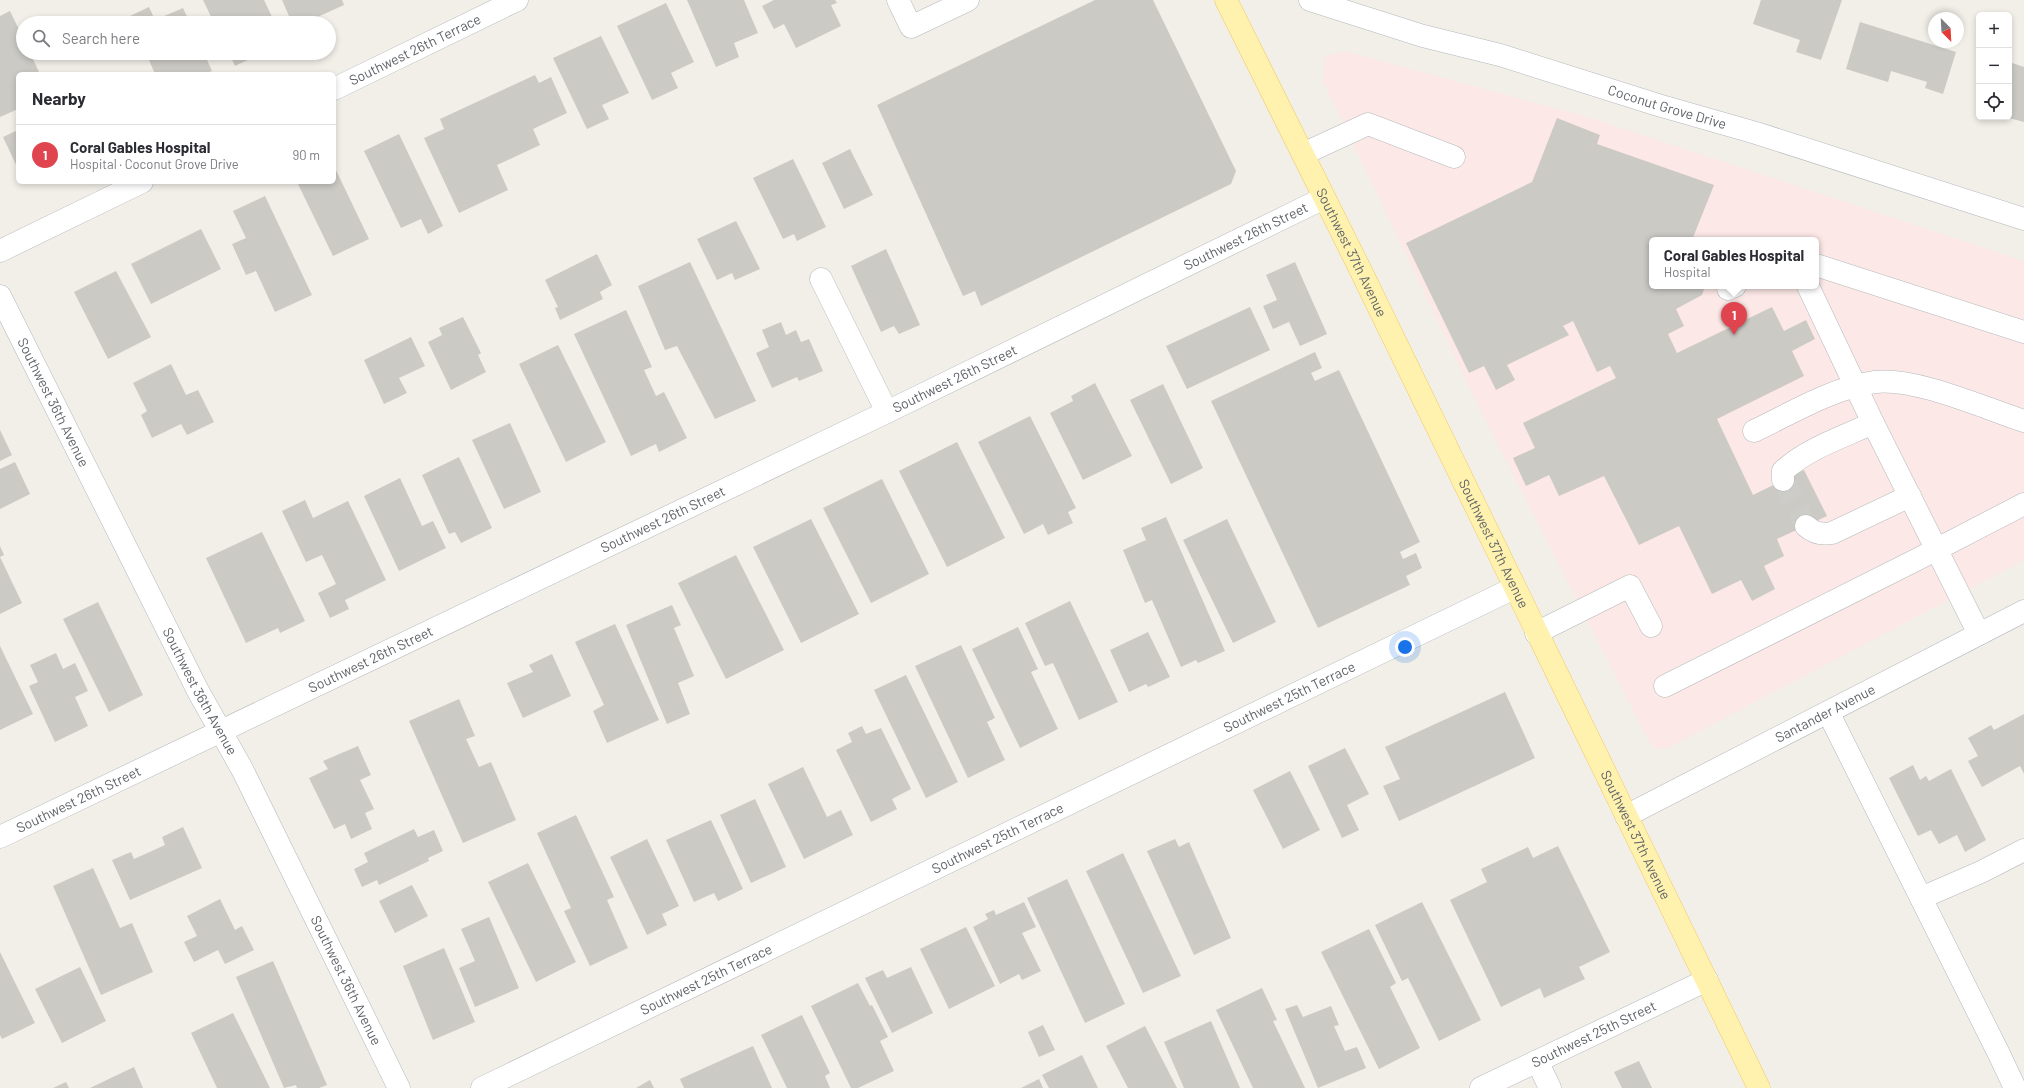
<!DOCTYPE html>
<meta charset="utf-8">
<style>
body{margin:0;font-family:Barlow,sans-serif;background:#f7f7f7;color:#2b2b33}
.controls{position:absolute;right:12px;top:12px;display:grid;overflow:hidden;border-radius:6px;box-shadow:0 2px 6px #0003}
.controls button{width:36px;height:36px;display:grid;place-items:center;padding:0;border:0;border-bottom:1px solid #e1e1e2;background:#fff;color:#2b2b33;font:20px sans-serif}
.compass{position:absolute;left:1928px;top:12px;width:36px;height:36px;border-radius:50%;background:#fff;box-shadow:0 2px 6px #0003;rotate:156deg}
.you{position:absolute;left:1405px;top:647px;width:14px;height:14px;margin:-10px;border:3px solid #fff;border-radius:50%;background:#1a73e8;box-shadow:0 0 0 6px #1a73e833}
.badge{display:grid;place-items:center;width:26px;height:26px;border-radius:50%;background:#ea4335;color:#fff;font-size:13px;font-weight:700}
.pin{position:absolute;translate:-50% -33px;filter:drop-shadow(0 1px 2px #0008)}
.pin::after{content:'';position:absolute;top:21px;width:14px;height:12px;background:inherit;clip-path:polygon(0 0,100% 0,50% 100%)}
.popup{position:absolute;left:1649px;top:237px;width:170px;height:52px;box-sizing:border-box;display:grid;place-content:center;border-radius:6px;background:#fff;filter:drop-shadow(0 1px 3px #0005);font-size:13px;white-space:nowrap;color:#7c7c81}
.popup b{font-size:15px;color:#2b2b33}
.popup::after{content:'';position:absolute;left:50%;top:100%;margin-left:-8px;border:8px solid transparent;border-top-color:#fff}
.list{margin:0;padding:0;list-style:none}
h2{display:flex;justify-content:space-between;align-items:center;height:52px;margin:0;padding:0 16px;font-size:17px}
h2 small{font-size:13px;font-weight:400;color:#7c7c81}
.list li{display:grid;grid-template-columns:26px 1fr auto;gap:12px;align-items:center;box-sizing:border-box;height:60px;padding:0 16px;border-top:1px solid #e1e1e2}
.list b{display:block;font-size:15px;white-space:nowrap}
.list p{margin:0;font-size:13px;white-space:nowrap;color:#7c7c81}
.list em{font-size:13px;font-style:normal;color:#7c7c81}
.icon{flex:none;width:22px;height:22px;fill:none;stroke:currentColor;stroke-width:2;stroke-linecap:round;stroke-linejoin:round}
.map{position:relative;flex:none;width:2024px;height:1088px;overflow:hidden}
.search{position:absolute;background:#fff;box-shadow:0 2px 6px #0003;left:16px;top:16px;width:320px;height:44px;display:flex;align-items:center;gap:10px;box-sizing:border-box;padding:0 14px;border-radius:22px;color:#7c7c81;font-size:15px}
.panel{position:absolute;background:#fff;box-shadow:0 2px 6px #0003;left:16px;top:72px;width:320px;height:112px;border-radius:6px}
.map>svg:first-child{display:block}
</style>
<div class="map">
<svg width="2024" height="1088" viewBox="0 0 2024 1088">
<rect width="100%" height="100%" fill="#f1efe8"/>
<!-- medical -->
<path fill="#fce8e6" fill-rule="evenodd" d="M1345 51 1591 118 2024 261V560L1668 748 1656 749 1649 742 1480 409 1323 81 1325 56ZM1652 240H1816V286H1652Z"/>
<!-- building -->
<g fill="#cccac5">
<polygon points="203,0 264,0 275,23 214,23"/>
<polygon points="282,0 342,0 344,5 304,23 292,23"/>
<polygon points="687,0 744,0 758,33 734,43 739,57 716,67"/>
<polygon points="774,0 835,0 837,3 831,5 841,26 796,48 784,24 774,29 762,6"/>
<polygon points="1095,0 1153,0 1236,171 1231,184 981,306 975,291 963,296 877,105"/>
<polygon points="1761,0 1842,0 1821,60 1796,52 1800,40 1753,24"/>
<polygon points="666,3 694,62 671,73 678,88 652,100 617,26"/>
<polygon points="149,7 155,20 183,8 190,23 133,23 130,16"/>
<polygon points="10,11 23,38 23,53 30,53 40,74 18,74 18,109 0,117 0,16"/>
<polygon points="1860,22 1956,52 1943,94 1925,88 1927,82 1891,71 1888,82 1846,69"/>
<polygon points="601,36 629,93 602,105 609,119 587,129 553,58"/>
<polygon points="146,53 204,53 212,71 204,74 155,74"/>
<polygon points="229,53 262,53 235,66"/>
<polygon points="2012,63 2024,67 2024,122 2009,118 2009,71"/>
<polygon points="535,75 539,83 551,77 567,113 533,129 540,145 497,165 508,190 459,213 424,138 444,129 440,119"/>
<polygon points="1557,118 1600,135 1597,144 1714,185 1692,240 1652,240 1652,286 1705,286 1702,295 1676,309 1684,326 1668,334 1677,353 1772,307 1784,331 1806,320 1815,339 1792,351 1804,376 1717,419 1753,495 1804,470 1827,516 1777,539 1784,556 1764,566 1775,589 1752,601 1741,580 1712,594 1679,526 1639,545 1604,476 1559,496 1549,475 1526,486 1513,458 1535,448 1523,423 1616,378 1610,366 1597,372 1573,321 1563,326 1569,335 1507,365 1515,380 1496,390 1484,366 1469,373 1406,243 1532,182"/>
<polygon points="18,130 18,169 3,137"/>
<polygon points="399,134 443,226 428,234 421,219 401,228 364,151"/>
<polygon points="850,149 873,195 844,209 822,163"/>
<polygon points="793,159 826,227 797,241 794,234 783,239 753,178"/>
<polygon points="334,166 369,239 333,256 297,182 334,182"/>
<polygon points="265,196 312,295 275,312 256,271 246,275 232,244 246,238 233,211"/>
<polygon points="736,221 760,269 735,280 732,273 717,280 697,239"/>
<polygon points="201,229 221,269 151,304 131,264"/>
<polygon points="886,249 920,325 899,334 894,326 881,332 851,266"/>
<polygon points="597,254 612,285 600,292 603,299 560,320 555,308 558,307 545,280"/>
<polygon points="690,262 756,401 715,419 677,346 665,350 638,286"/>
<polygon points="1295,262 1327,334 1300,346 1289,322 1273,329 1263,306 1277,300 1266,275"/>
<polygon points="116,271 151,337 108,359 74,292"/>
<polygon points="1250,307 1270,350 1187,389 1166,346"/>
<polygon points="626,310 652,367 644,370 656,396 664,392 687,438 659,452 656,444 631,456 574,334"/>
<polygon points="463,317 481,353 478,355 486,372 451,390 428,342 442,335 439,328"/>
<polygon points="781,322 786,335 796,330 801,342 809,339 823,371 799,381 797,377 772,388 756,353 769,347 762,330"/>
<polygon points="411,337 425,366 399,378 407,393 384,404 364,360"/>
<polygon points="558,345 606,442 566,462 519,364"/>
<polygon points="1315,352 1322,368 1311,373 1315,381 1339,370 1420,542 1400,552 1403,559 1416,553 1422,568 1406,576 1410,585 1318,628 1211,401"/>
<polygon points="171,364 186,395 198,390 214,422 187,435 181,424 152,438 141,415 147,411 133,383"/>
<polygon points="1095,383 1132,456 1083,480 1050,413 1073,401 1071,396"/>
<polygon points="1163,384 1203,468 1171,484 1130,400"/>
<polygon points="1030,416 1076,508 1068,512 1073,523 1048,535 1043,524 1024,534 978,442"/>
<polygon points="510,423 541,492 504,509 472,440"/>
<polygon points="0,430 12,455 0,461"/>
<polygon points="957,442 1005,538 947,567 899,471"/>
<polygon points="459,457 492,528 461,543 455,532 449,534 422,475"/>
<polygon points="15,462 30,494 0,509 0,469"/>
<polygon points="400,478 422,526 433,521 446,548 399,571 364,496"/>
<polygon points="882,479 929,574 871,603 823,508"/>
<polygon points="305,500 313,518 348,501 386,580 345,600 349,609 330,618 318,593 336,584 322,555 306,562 282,511"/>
<polygon points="1166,517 1225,651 1198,663 1196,660 1181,667 1152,600 1145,603 1123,550 1146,540 1141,528"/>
<polygon points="811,519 859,614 801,643 753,547"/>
<polygon points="1227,519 1276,622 1233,643 1183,540"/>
<polygon points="262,532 305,621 280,633 278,628 246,643 206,558"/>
<polygon points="0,546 4,555 0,557 22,603 0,614"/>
<polygon points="736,555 784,650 726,679 678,583"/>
<polygon points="1070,601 1118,702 1079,720 1053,663 1045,666 1025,623"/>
<polygon points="98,602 143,695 109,712 63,619"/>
<polygon points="672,605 681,625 674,628 694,676 678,683 690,714 667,724 626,625"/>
<polygon points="615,624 659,720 607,743 593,711 604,705 575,642"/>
<polygon points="1018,627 1038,669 1031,672 1058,729 1020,748 972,649"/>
<polygon points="1148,632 1170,677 1148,687 1146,684 1129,692 1110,650"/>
<polygon points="961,645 995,718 987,722 1005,760 968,778 915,666"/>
<polygon points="0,646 33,714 0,730"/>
<polygon points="56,653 63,669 75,663 88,691 75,697 88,726 55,742 29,686 38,682 30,665"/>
<polygon points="552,654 571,696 523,718 507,683 533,672 529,665"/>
<polygon points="906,675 958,782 926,798 874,690"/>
<polygon points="1505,692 1535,758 1399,821 1383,786 1400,779 1385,747"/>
<polygon points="459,699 475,736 466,739 479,767 491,762 516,820 463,843 409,721"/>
<polygon points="2024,714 2024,774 2020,766 1982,787 1968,761 1978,756 1968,738 1991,725 1994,730"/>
<polygon points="862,726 866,734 881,728 911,789 892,799 897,809 871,822 836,750 852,742 848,733"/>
<polygon points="358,746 371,775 360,780 374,809 365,813 372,829 351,839 345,824 334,829 309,778 328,769 323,761"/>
<polygon points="1345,748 1369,794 1347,805 1359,830 1342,838 1308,766"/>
<polygon points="1913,765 1920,780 1926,776 1929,781 1951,769 1986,840 1965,852 1957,835 1939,844 1931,830 1918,836 1889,778"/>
<polygon points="803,767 827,817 841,810 853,835 804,859 768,784"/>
<polygon points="1290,771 1320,830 1283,849 1253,790"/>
<polygon points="755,799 786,867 751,883 720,815"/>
<polygon points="576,815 614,897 607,900 628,948 590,966 564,911 571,908 537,833"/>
<polygon points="711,820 743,889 718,901 714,893 694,902 666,840"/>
<polygon points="183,827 202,868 130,900 112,860 131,852 134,859 165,845 162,837"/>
<polygon points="414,829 418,837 434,830 443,851 428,858 429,861 379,885 377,880 362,887 354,869 368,862 364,853"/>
<polygon points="647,839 679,906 662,914 667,925 647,935 610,857"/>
<polygon points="1175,839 1179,847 1189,842 1231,938 1194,955 1147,851"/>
<polygon points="1558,846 1610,952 1579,967 1585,979 1544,998 1540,988 1501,1007 1450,900 1487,882 1481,869 1528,847 1533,858"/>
<polygon points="1123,853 1181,976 1143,993 1086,871"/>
<polygon points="528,863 576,962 536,982 488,882"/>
<polygon points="93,868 120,928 132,923 153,972 101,995 53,886"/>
<polygon points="1067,879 1125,1004 1085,1023 1027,898"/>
<polygon points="412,885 428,916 395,933 379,901"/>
<polygon points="220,899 235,930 242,926 254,950 225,964 218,950 194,962 184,942 197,936 187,916"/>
<polygon points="1024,902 1036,927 1022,933 1041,971 1022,980 1019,974 1000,984 973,927 988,919 985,914 994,910 996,915"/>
<polygon points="1422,902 1481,1020 1439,1041 1408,978 1402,981 1375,925"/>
<polygon points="489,917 519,988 475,1007 459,968 475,961 461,929"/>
<polygon points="966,927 995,986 949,1009 920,949"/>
<polygon points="1369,929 1396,983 1390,987 1420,1048 1379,1069 1321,952"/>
<polygon points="444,948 475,1022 433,1040 403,966"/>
<polygon points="0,952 35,1023 2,1039 0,1035"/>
<polygon points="273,961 327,1085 319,1088 297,1088 296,1085 284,1088 236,977"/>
<polygon points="80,967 106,1021 62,1043 35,989"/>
<polygon points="911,967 933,1013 892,1033 865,978 883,970 887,978"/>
<polygon points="858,983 870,1006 872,1005 888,1037 880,1041 894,1071 858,1088 851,1088 811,1006"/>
<polygon points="1262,988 1277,1020 1273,1021 1305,1088 1253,1088 1216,1010"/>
<polygon points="1297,1005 1303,1017 1331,1006 1339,1025 1334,1026 1345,1051 1357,1047 1366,1068 1318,1088 1285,1009"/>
<polygon points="233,1013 270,1088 217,1088 191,1033"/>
<polygon points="802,1015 830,1073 825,1076 830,1088 787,1088 761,1035"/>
<polygon points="1211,1021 1240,1088 1184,1088 1164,1042"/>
<polygon points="1043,1025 1055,1050 1039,1057 1028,1032"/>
<polygon points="1145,1026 1177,1088 1128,1088 1106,1046"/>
<polygon points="753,1046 772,1088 684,1088 680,1079"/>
<polygon points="1082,1055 1098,1088 1049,1088 1042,1075"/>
<polygon points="1639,1061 1652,1088 1622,1088 1614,1072"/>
<polygon points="134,1067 143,1088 90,1088"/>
<polygon points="1039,1079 1043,1088 1021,1088"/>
<polygon points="650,1080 654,1088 636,1088"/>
<polygon points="66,1082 69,1088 53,1088"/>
</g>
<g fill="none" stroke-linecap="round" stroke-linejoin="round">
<!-- minor-tunnel -->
<polyline stroke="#ccccc8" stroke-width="22" stroke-dasharray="22 11" stroke-linecap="butt" points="1783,480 1806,526"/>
<defs>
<g id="minor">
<polyline points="898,0 911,27 968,0"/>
<path id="s1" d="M1310 0 1423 36 1500 55 1658 105 1756 133 2024 219"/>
<path id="s2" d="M334 89 517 0"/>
<polyline points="1303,154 1368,124 1454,157"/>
<polyline points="0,251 142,182"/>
<polyline points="1816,265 2024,332"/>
<polyline points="821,279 887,412"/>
<polyline points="1808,286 1873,423 1979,634"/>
<polyline points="1728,289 1735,286"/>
<path id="s3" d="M0 296 198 691 242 769 399 1088"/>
<path d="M1754 431C1792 413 1832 388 1875 382 1915 377 1984 408 2024 421"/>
<path d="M1783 480V471C1808 448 1843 437 1873 423"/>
<path d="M1806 526C1814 533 1821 535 1832 533L1910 496"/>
<polyline points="1536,633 1630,586 1651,626"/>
<polyline points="1665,686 1916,560 2024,504"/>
<polyline points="1828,712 1999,1054 2015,1088"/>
<path id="s4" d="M1626 816 2024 611"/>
<path id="s5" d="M0 837 887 412 1324 198"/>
<polyline points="1921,898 1981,872 2024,850"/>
<polyline points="1537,1061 1550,1088"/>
<path id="s6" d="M482 1088 1514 588"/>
<path id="s7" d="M1481 1088 1707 980"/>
</g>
<g id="major">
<path id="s8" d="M1226 0 1358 265 1759 1088"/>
</g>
</defs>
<!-- minor casing -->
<use href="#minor" stroke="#b5b8bc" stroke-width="23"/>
<!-- major casing -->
<use href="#major" stroke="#f2c960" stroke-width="23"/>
<!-- minor -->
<use href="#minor" stroke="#fff" stroke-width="22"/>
<!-- major -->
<use href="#major" stroke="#fff2af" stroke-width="22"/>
</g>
<g text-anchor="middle" stroke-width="3.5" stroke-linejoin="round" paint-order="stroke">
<!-- street labels -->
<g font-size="14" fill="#5f6368" stroke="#fff">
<text dy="5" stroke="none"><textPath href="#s2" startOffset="90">Southwest 26th Terrace</textPath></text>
<text dy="5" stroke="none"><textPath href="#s1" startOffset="373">Coconut Grove Drive</textPath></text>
<text dy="5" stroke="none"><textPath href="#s5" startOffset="1383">Southwest 26th Street</textPath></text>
<text dy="5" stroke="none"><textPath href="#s8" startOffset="282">Southwest 37th Avenue</textPath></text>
<text dy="5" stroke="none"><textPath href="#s5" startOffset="1059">Southwest 26th Street</textPath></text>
<text dy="5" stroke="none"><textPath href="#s3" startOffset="119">Southwest 36th Avenue</textPath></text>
<text dy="5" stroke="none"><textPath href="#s5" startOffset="735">Southwest 26th Street</textPath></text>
<text dy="5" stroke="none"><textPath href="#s8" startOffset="606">Southwest 37th Avenue</textPath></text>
<text dy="5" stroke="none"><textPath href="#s5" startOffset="411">Southwest 26th Street</textPath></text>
<text dy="5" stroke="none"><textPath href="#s3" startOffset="443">Southwest 36th Avenue</textPath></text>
<text dy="5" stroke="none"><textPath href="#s6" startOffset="897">Southwest 25th Terrace</textPath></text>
<text dy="5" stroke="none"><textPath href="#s4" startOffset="224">Santander Avenue</textPath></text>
<text dy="5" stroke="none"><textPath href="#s5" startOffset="87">Southwest 26th Street</textPath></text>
<text dy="5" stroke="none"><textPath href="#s8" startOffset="930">Southwest 37th Avenue</textPath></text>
<text dy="5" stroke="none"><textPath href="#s6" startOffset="573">Southwest 25th Terrace</textPath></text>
<text dy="5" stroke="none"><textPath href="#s6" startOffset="249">Southwest 25th Terrace</textPath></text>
<text dy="5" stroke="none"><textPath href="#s3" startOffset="767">Southwest 36th Avenue</textPath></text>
<text dy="5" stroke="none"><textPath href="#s7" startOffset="125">Southwest 25th Street</textPath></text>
</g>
</g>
</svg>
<div class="controls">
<button>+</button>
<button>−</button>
<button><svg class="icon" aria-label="locate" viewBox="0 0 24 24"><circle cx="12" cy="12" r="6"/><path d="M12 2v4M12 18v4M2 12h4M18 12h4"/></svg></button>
</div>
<svg class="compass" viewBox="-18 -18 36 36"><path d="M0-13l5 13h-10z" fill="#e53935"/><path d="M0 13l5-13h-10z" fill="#7c7c81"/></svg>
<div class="you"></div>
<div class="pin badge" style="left:1734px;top:335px;background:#e0444e">1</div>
<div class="popup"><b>Coral Gables Hospital</b>Hospital</div>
<div class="search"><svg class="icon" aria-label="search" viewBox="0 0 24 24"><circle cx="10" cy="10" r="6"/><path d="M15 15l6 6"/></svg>Search here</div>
<section class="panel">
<h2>Nearby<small></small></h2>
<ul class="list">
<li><span class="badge" style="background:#e0444e">1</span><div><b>Coral Gables Hospital</b><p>Hospital · Coconut Grove Drive</p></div><em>90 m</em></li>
</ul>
</section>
</div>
